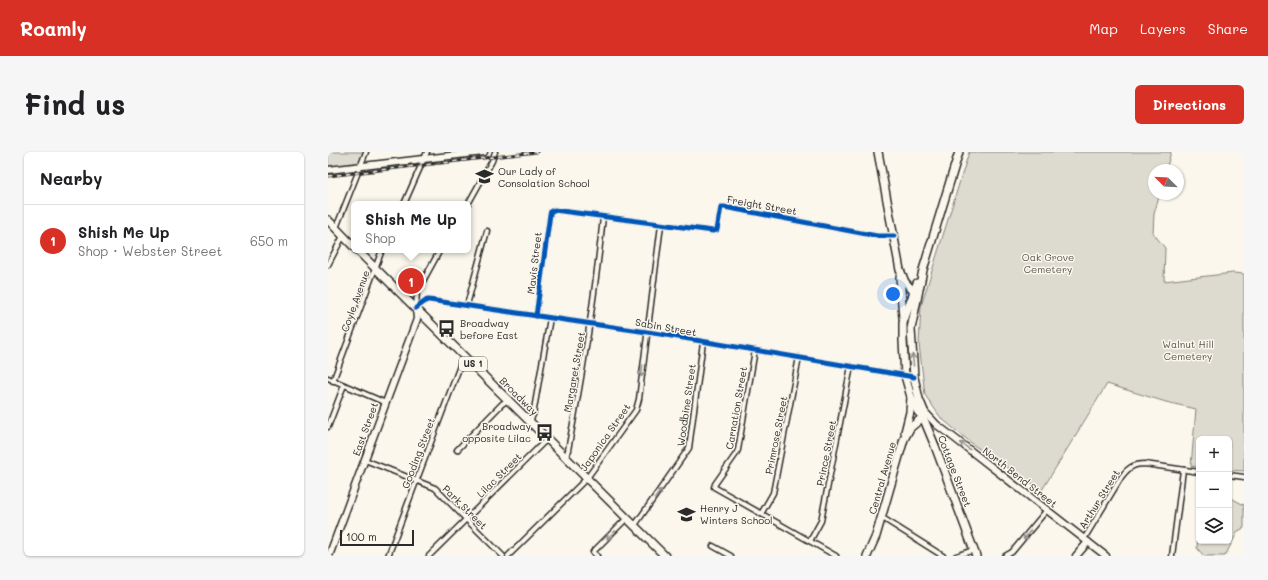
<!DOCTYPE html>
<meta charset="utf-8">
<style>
body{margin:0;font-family:Mali,sans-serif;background:#f6f6f6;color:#202124}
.controls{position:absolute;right:12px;bottom:12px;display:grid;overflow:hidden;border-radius:6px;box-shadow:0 1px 3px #0004}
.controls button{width:36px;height:36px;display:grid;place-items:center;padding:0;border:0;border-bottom:1px solid #e0e0e0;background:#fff;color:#202124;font:20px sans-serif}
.compass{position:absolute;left:820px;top:12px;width:36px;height:36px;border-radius:50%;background:#fff;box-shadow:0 1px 3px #0004;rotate:294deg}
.scale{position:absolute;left:12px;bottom:10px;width:74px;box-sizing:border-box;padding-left:4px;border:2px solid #2b2b2b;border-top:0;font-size:11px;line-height:14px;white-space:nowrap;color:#2b2b2b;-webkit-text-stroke:3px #fbf7ec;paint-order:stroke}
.you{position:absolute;left:565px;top:142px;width:14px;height:14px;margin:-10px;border:3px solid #fff;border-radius:50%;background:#1a73e8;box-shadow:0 0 0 6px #1a73e833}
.badge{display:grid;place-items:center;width:26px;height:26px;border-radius:50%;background:#d93025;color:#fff;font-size:13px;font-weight:700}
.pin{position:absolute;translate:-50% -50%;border:2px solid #fff;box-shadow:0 1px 4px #0006}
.popup{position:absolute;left:23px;top:49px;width:120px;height:52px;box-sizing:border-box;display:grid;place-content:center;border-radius:6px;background:#fff;filter:drop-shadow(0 1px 3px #0005);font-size:13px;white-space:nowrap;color:#757577}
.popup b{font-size:15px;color:#202124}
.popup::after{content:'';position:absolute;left:50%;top:100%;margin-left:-8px;border:8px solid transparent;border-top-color:#fff}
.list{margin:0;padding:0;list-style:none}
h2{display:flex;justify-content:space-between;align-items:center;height:52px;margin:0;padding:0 16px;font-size:17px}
h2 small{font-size:13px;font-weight:400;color:#757577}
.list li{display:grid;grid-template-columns:26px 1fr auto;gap:12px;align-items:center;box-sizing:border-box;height:72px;padding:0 16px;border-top:1px solid #e0e0e0}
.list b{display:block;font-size:15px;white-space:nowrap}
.list p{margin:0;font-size:13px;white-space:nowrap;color:#757577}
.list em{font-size:13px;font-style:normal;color:#757577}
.icon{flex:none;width:22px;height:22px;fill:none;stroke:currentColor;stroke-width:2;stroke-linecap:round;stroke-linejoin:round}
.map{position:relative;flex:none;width:916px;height:404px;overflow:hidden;border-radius:6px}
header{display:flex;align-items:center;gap:24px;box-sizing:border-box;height:56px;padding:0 20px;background:#d93025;color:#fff}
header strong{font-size:19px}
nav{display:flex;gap:22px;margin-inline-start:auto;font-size:14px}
.intro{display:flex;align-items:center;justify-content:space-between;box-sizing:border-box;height:96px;padding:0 24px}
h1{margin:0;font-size:28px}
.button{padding:10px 18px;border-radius:6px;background:#d93025;color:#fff;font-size:14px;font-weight:700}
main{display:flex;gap:24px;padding:0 24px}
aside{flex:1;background:#fff;border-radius:6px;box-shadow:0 1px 3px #0004}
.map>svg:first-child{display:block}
</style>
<header>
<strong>Roamly</strong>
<nav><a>Map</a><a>Layers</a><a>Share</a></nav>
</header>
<div class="intro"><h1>Find us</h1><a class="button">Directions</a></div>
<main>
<aside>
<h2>Nearby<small></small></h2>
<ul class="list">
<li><span class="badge">1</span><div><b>Shish Me Up</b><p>Shop · Webster Street</p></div><em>650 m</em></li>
</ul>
</aside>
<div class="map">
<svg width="916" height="404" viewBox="0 0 916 404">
<rect width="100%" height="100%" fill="#fbf7ec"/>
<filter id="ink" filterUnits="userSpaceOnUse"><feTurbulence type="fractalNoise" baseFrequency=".025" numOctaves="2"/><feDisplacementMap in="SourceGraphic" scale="8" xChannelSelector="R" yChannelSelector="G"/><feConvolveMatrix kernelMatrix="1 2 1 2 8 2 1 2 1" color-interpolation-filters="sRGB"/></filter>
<g filter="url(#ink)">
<!-- green -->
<g fill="#dddad0" stroke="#84827e">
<polygon points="0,0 40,0 36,11 0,20"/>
<polygon points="641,0 843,0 838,18 826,18 826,42 832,42 826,62 825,81 837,96 836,129 905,121 916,122 916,319 901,318 901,287 871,287 871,315 863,314 868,257 838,250 779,232 714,338 647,294 613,266 597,243 591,192 593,154"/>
<polygon points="903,346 916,353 916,376 910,379 897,404 876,404 869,396 870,380 871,380 871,389 901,389 901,351"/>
</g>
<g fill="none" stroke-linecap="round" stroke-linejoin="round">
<defs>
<g id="street">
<polyline points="76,52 99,0"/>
<polyline points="140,52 164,9 167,0"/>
<polyline points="8,76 38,0"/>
<polyline points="0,113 15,84"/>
<polyline points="139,153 159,79"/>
<polyline points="88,156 99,148 101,148 326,181 586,225"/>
<polyline points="88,156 89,140 112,98"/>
<polyline points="208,164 222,62 223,59 226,58 385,79 389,78 393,55 396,55 549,84 566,84"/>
<polyline points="427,198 410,298 408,302 387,332 386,335 508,404"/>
<polyline points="0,226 58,251"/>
<polyline points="5,229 54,98"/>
<polyline points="202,269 205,263 222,166"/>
<polyline points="0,275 16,233"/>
<polyline points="129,298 174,252 180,248"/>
<path d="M238 305 240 298C255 220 267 144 275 65"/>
<polyline points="37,308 107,336 175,404"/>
<polyline points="901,323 916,325"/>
<polyline points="433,362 445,341 471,205"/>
<polyline points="553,365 615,404"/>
<polyline points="307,373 361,296 375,190"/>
<path d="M756 387 794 324C801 315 806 312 817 312L871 320"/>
<polyline points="482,389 493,369 523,214"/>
<polyline points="385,394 403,404"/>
<polyline points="60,404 133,211 137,205"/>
<polyline points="101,404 219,287"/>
<polyline points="180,404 259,326 308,258 311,247 333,73"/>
<polyline points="269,404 265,400 299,366"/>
<polyline points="628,404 646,398"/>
<polyline points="677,404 684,400 718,359"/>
<polyline points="844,404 855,318"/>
</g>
<g id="secondary">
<polyline points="0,18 156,0"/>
<polyline points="596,259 609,273 625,285 778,404"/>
<polyline points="1,404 89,167 88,156"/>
<polyline points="748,404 760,390"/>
</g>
<g id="primary">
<polyline points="550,0 572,118 577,130 588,142"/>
<polyline points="0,68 26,95"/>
<polyline points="29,98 337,404"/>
<polyline points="572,125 575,166"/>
<polyline points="589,131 575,171 575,189 577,224 583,245 590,260 595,265 607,294 648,404"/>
<polyline points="577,280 582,260 583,245"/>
<polyline points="539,404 548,384 576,287 582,276 595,265 596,259 591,247 586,225 583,177 595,118 631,0"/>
</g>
</defs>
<!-- street casing -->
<use href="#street" stroke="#2b2b2b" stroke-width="7"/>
<!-- secondary casing -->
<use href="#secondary" stroke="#2b2b2b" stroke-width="9"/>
<!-- primary casing -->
<use href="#primary" stroke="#2b2b2b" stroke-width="10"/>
<!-- street -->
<use href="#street" stroke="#fbf7ec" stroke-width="4"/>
<!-- secondary -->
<use href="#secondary" stroke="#fbf7ec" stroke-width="6"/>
<!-- primary -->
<use href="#primary" stroke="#fbf7ec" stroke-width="7"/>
<defs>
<polyline id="rail" points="0,24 209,0"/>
</defs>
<!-- rail casing -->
<use href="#rail" stroke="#2b2b2b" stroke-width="3"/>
<!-- rail -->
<use href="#rail" stroke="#fbf7ec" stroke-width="1.5" stroke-dasharray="4.5" stroke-linecap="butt"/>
<defs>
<g id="cycleway">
<polyline points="88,156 99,148 101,148 326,181 586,225"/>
<polyline points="208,164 222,62 223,59 226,58 385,79 389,78 393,55 396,55 549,84 566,84"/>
</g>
</defs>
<!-- cycleway casing -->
<use href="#cycleway" stroke="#fbf7ec" stroke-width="8"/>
<!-- cycleway -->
<use href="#cycleway" stroke="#0057b8" stroke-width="5"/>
</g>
<!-- one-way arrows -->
<defs><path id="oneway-shaft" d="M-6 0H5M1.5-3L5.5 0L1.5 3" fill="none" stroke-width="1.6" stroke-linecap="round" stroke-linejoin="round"/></defs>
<g stroke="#93918c">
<use href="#oneway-shaft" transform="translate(585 208) rotate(-95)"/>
<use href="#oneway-shaft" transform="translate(314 219) rotate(96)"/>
<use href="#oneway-shaft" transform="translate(637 294) rotate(-142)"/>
<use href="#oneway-shaft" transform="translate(330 342) rotate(-55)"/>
<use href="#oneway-shaft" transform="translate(283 383) rotate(135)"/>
<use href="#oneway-shaft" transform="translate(699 383) rotate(129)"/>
</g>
</g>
<!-- icons -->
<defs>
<symbol id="school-bare" viewBox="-9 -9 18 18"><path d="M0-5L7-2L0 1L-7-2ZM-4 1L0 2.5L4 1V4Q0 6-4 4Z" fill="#2b2b2b" stroke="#fbf7ec" stroke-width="2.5" paint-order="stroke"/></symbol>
<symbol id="bus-bare" viewBox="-9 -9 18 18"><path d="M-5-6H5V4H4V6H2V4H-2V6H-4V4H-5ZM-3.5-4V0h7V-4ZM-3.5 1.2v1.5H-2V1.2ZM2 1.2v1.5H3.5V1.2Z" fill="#2b2b2b" stroke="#fbf7ec" stroke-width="2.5" paint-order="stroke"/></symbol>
</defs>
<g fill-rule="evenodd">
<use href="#school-bare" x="144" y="12" width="25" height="25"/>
<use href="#bus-bare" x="106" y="164" width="25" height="25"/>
<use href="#bus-bare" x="204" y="268" width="25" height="25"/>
<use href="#school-bare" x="346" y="350" width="25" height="25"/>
</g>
<g text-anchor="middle" stroke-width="3" stroke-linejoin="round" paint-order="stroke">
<!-- shield labels -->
<rect fill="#fbf7ec" stroke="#696865" stroke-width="1" x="131" y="205" width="28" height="14" rx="3"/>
<g font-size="9" font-weight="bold" fill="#2b2b2b">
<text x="145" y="215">US 1</text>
</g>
<!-- poi labels -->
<g font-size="10" fill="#2b2b2b" stroke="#fbf7ec" text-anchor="start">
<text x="170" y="23">Our Lady of<tspan x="170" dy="12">Consolation School</tspan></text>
<text x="132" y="175">Broadway<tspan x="132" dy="12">before East</tspan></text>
<text x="203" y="278" text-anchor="end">Broadway<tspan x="203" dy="12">opposite Lilac</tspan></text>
<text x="372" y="360">Henry J<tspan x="372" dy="12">Winters School</tspan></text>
</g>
<!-- street labels -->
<g font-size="10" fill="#2b2b2b" stroke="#fbf7ec">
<text transform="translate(434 53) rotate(10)" y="4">Freight Street</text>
<text transform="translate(206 111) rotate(-83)" y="4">Mavis Street</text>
<text transform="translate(27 149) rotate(-70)" y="4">Coyle Avenue</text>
<text transform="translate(338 175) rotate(10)" y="4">Sabin Street</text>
<text transform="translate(246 220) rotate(-80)" y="4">Margaret Street</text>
<text transform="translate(191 244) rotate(45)" y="4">Broadway</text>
<text transform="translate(358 253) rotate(-82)" y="4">Woodbine Street</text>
<text transform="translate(408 256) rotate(-80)" y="4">Carnation Street</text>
<text transform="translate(37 277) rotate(-70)" y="4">East Street</text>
<text transform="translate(448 283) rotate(-79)" y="4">Primrose Street</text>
<text transform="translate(277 285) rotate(-55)" y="4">Japonica Street</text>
<text transform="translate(90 301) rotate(-69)" y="4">Gooding Street</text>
<text transform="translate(498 301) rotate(-79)" y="4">Prince Street</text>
<text transform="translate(627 319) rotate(69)" y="4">Cottage Street</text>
<text transform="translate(171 323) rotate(-45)" y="4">Lilac Street</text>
<text transform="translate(692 325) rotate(38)" y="4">North Bend Street</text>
<text transform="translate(554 326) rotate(-74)" y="4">Central Avenue</text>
<text transform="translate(771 347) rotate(-58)" y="4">Arthur Street</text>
<text transform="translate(137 355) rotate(45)" y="4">Park Street</text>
</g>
<!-- park labels -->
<g font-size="10" fill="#585754" stroke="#fbf7ec">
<text x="720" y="109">Oak Grove<tspan x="720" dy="12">Cemetery</tspan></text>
<text x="860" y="196">Walnut Hill<tspan x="860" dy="12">Cemetery</tspan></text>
</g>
</g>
</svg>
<div class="controls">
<button>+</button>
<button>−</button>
<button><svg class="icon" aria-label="layers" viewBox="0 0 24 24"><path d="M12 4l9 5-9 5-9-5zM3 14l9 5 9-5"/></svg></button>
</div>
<svg class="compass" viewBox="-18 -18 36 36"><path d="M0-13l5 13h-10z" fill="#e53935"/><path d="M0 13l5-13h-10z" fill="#757577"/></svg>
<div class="scale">100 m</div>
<div class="you"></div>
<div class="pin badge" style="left:83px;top:129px">1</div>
<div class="popup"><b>Shish Me Up</b>Shop</div>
</div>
</main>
